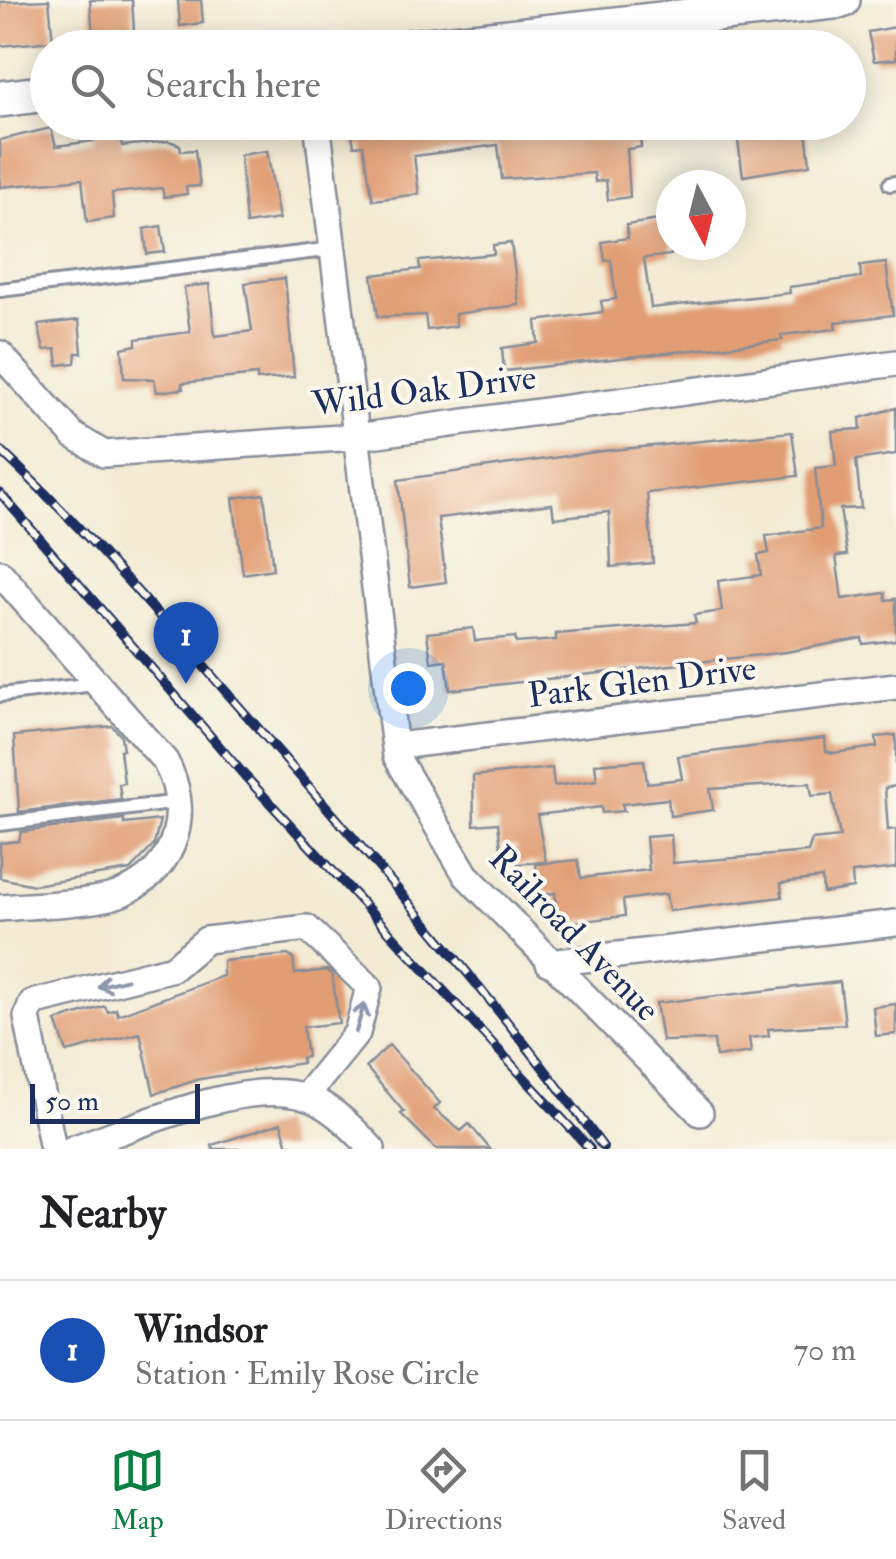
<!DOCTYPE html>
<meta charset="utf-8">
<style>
body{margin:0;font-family:"IM FELL Double Pica",serif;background:#f6f6f6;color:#202124}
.compass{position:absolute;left:656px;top:170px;width:90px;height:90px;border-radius:50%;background:#fff;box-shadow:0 5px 25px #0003;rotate:173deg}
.scale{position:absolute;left:30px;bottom:25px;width:170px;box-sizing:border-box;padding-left:10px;border:5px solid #1b2f5e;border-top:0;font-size:28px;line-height:35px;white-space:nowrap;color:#1b2f5e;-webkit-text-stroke:8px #fbf7ec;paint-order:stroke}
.you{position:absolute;left:408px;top:688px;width:35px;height:35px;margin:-25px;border:8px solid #fff;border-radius:50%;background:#1a73e8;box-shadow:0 0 0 15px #1a73e833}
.badge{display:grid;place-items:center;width:65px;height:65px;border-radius:50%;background:#0b8043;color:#fff;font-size:32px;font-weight:700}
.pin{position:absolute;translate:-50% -82px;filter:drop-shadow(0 2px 5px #0008)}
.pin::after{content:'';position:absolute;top:52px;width:35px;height:30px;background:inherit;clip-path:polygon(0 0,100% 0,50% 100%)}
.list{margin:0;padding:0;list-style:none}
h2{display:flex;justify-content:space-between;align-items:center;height:130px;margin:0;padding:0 40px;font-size:42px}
h2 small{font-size:32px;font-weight:400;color:#757577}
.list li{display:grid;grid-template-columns:65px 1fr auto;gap:30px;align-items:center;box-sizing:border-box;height:140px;padding:0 40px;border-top:2px solid #e0e0e0}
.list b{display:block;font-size:38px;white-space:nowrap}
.list p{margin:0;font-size:32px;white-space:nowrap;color:#757577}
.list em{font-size:32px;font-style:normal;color:#757577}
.icon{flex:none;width:55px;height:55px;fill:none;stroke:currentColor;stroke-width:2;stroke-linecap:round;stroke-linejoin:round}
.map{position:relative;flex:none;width:896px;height:1149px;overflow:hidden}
.search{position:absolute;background:#fff;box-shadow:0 5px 25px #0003;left:30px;right:30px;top:30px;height:110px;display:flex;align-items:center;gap:25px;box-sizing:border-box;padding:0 35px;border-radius:55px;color:#757577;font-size:38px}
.sheet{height:270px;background:#fff}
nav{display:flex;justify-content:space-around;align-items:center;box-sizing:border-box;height:140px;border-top:2px solid #e0e0e0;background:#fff;font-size:28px;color:#757577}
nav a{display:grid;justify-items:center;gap:5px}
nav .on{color:#0b8043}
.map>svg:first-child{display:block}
</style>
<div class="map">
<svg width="896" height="1149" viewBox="0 0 896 1149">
<rect width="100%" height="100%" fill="#fbf7ec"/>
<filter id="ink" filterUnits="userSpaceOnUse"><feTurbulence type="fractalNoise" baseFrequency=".01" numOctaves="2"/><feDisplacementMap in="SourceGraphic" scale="20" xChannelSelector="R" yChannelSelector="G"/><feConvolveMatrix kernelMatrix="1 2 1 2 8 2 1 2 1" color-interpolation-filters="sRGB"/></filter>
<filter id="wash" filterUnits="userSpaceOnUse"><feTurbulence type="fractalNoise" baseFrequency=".0048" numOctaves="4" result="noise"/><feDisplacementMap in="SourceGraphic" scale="40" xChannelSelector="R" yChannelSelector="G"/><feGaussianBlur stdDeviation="2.25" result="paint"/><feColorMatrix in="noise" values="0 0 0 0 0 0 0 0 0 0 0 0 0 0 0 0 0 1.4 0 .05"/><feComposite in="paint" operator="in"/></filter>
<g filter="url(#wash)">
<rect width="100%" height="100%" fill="#f3ebd4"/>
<g id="blocks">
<!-- building -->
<g fill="#e19d73">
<polygon points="49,0 53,41 0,46 0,2"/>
<polygon points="90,0 132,0 134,31 93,36"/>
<polygon points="178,0 201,0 203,23 180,26"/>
<polygon points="896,27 896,59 874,61 868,32"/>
<polygon points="442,122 472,122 473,128 514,122 638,122 641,147 627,149 630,197 608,200 606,180 595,182 594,173 502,179 498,145 414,156 419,194 373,200 363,145 354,146 351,129 395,123 396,132 442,128"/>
<polygon points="51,128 56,146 93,141 92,133 120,130 122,146 169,141 180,145 181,151 195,150 200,186 186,187 187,194 164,197 162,188 112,193 114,218 87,222 82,179 0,187 0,140"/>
<polygon points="806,129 810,165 743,176 737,134"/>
<polygon points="267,151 279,219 246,224 240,155"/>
<polygon points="671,218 671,255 644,258 651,308 790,293 789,287 861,277 860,266 886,263 893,315 835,322 836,329 781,335 782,340 504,371 502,348 538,343 536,321 603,312 601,301 616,299 611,260 605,261 602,242 628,238 626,225"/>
<polygon points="161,226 165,252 147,254 144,229"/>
<polygon points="511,243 519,305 455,314 456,326 427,330 425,315 378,317 372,275 420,269 419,261 494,254 493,245"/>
<polygon points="285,278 294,377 257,380 257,375 182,383 183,389 157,392 154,379 124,378 122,348 136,345 136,339 190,332 184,287 209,284 215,336 252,331 245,283"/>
<polygon points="79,320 82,353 76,353 75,363 58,365 56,349 44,350 38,325"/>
<polygon points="896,408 896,454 856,460 861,508 840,509 847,555 836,556 842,599 885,593 886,600 896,599 896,640 863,644 862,638 786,652 450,690 446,660 431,662 427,633 473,628 475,641 515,637 516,643 556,640 556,634 696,623 694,615 722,611 718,581 761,575 758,555 769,553 766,536 821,528 815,468 836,466 832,431 861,429 860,418"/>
<polygon points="792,432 798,476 647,493 653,563 611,567 609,512 554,518 552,504 438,518 446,582 410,587 398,480 602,451"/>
<polygon points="264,494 273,569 243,574 233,498"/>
<polygon points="112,726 121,736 123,750 120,750 124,783 119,784 121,799 19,812 14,736"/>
<polygon points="896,735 896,786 885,788 888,830 896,829 896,868 852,873 853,888 823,893 822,878 781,883 782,897 669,911 666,894 623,900 625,916 558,924 555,893 539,895 536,864 578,860 581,878 649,870 646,837 671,835 673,863 808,852 812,840 840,837 832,794 812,796 810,783 710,789 713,810 670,816 668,799 622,804 624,811 602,813 601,807 537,815 546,862 517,864 516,846 501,848 498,823 474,825 473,776 552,768 554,786 597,780 595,764 644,760 647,783 682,779 678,756 825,738 826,751 833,753 877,747 876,737"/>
<polygon points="124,819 124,824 160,820 154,845 130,870 34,885 0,878 0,843 19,841 21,832"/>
<polygon points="288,955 293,958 295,974 327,970 332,974 339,1023 303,1027 307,1057 301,1058 302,1063 200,1079 154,1094 140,1033 67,1052 56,1021 105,1006 108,1012 116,1009 118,1015 223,976 223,961"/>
<polygon points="840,982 845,1024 768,1029 769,1036 749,1038 751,1052 716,1057 714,1040 662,1041 656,1003"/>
<polygon points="896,1004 896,1034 876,1036 873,1007"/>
<polygon points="389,1045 440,1103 434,1109 461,1131 469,1124 490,1149 436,1149 401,1114 404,1112 366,1067"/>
<polygon points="281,1123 289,1149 213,1149 212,1145"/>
</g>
</g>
</g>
<g filter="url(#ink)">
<use href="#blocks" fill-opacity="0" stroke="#878d99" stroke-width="2.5"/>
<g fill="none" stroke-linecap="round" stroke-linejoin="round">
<defs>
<g id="lane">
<polyline points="890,184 896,183"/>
<polyline points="0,290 333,249"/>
<polyline points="0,695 95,684"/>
<polyline points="0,824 179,802"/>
</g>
<g id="street">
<polyline points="317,122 396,756 466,875 700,1113"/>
<polyline points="0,354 73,435 104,454 356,437 896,363"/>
<path d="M0 573 165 761C192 810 178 868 124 892 100 904 30 905 0 908"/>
<polyline points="397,746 896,686"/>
<polyline points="549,963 896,923"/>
<polyline points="53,1149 27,1017 32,1003 173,968 206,940 307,928 369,987 357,1033 305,1097"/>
<path d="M72 1149C132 1129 243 1077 305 1097 329 1104 355 1130 372 1149"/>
</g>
<g id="secondary">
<polyline points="408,48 842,0"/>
<polyline points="0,99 48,93"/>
</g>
</defs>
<!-- lane casing -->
<use href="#lane" stroke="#878d99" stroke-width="18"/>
<!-- street casing -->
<use href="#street" stroke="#878d99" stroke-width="30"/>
<!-- secondary casing -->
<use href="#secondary" stroke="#878d99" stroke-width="40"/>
<!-- lane -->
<use href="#lane" stroke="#fff" stroke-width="12"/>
<!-- street -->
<use href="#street" stroke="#fff" stroke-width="25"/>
<!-- secondary -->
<use href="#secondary" stroke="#fff" stroke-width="35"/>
<defs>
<g id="rail">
<path d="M0 450C95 538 179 639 264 735 381 869 498 1003 603 1147"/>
<polyline points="0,493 245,776 590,1149"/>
</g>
</defs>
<!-- rail casing -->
<use href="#rail" stroke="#1b2f5e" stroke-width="10"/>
<!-- rail -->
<use href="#rail" stroke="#fbf7ec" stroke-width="6" stroke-dasharray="19" stroke-linecap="butt"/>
</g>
<!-- one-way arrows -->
<defs><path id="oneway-shaft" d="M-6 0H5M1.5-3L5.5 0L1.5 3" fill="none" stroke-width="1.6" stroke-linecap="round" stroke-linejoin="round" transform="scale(2.5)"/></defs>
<g stroke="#8d97ae">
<use href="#oneway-shaft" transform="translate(112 983) rotate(166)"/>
<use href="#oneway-shaft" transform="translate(360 1018) rotate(-74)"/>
</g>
</g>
<g text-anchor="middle" stroke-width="8" stroke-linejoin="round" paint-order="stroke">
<!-- street labels -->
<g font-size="35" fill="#1b2f5e" stroke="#fbf7ec">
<text transform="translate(424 390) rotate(-7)" y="12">Wild Oak Drive</text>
<text transform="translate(642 681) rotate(-7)" y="12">Park Glen Drive</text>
<text transform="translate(575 933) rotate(46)" y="12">Railroad Avenue</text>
</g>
</g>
</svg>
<svg class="compass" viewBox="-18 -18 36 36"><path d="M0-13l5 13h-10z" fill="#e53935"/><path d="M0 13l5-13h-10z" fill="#757577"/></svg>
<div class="scale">50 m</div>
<div class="you"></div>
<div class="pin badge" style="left:186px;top:684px;background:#1a4fb4">1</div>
<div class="search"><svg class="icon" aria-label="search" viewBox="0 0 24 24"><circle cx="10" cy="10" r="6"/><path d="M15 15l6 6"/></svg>Search here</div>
</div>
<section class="sheet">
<h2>Nearby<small></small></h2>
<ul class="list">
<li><span class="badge" style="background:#1a4fb4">1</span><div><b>Windsor</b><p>Station · Emily Rose Circle</p></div><em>70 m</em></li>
</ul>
</section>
<nav>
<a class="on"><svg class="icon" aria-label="map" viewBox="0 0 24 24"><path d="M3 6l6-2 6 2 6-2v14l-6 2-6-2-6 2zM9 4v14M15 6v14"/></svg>Map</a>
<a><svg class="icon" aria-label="directions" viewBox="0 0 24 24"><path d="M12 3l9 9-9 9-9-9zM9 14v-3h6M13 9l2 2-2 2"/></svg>Directions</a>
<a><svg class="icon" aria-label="saved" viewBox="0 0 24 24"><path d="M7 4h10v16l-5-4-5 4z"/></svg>Saved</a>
</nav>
